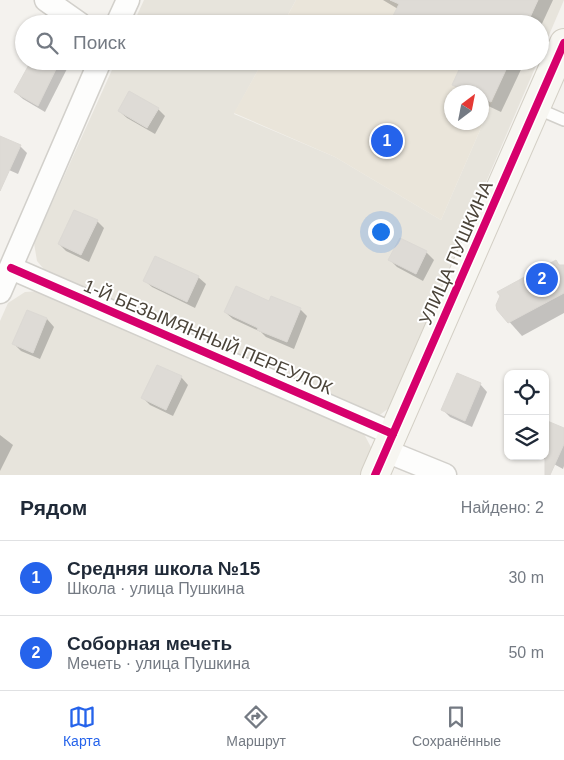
<!DOCTYPE html>
<html lang="ru">
<meta charset="utf-8">
<style>
body{margin:0;font-family:Helvetica,sans-serif;background:#f6f6f7;color:#1f2937}
.controls{position:absolute;right:15px;bottom:15px;display:grid;overflow:hidden;border-radius:10px;box-shadow:0 1px 4px #0004}
.controls button{width:45px;height:45px;display:grid;place-items:center;padding:0;border:0;border-bottom:1px solid #e0e1e3;background:#fff;color:#1f2937;font:25px sans-serif}
.compass{position:absolute;left:444px;top:85px;width:45px;height:45px;border-radius:50%;background:#fff;box-shadow:0 1px 4px #0004;rotate:32deg}
.you{position:absolute;left:380px;top:231px;width:18px;height:18px;margin:-12px;border:4px solid #fff;border-radius:50%;background:#1a73e8;box-shadow:0 0 0 8px #1a73e833}
.badge{display:grid;place-items:center;width:32px;height:32px;border-radius:50%;background:#2563eb;color:#fff;font-size:16px;font-weight:700}
.pin{position:absolute;translate:-50% -50%;border:2px solid #fff;box-shadow:0 1px 5px #0006}
.list{margin:0;padding:0;list-style:none}
h2{display:flex;justify-content:space-between;align-items:center;height:65px;margin:0;padding:0 20px;font-size:21px}
h2 small{font-size:16px;font-weight:400;color:#747a83}
.list li{display:grid;grid-template-columns:32px 1fr auto;gap:15px;align-items:center;box-sizing:border-box;height:75px;padding:0 20px;border-top:1px solid #e0e1e3}
.list b{display:block;font-size:19px;white-space:nowrap}
.list p{margin:0;font-size:16px;white-space:nowrap;color:#747a83}
.list em{font-size:16px;font-style:normal;color:#747a83}
.icon{flex:none;width:28px;height:28px;fill:none;stroke:currentColor;stroke-width:2;stroke-linecap:round;stroke-linejoin:round}
.map{position:relative;flex:none;width:564px;height:475px;overflow:hidden}
.search{position:absolute;background:#fff;box-shadow:0 1px 4px #0004;left:15px;right:15px;top:15px;height:55px;display:flex;align-items:center;gap:12px;box-sizing:border-box;padding:0 18px;border-radius:28px;color:#747a83;font-size:19px}
.sheet{height:215px;background:#fff}
nav{display:flex;justify-content:space-around;align-items:center;box-sizing:border-box;height:70px;border-top:1px solid #e0e1e3;background:#fff;font-size:14px;color:#747a83}
nav a{display:grid;justify-items:center;gap:2px}
nav .on{color:#2563eb}
.map>svg:first-child{display:block}
</style>
<div class="map">
<svg width="564" height="475" viewBox="0 0 564 475">
<rect width="100%" height="100%" fill="#f4f2ee"/>
<!-- residential -->
<g fill="#e7e4dc">
<polygon points="144,0 296,0 283,24 133,24"/>
<polygon points="538,0 564,0 540,56 540,24 527,24"/>
<polygon points="116,61 263,61 234,114 335,157 441,220 510,61 538,61 389,408 377,417 48,274 37,261 34,243"/>
<polygon points="41,291 364,434 373,451 363,475 0,475 0,321 8,303 25,292"/>
</g>
<!-- education -->
<g fill="#eae5da" fill-rule="evenodd">
<polygon points="296,0 538,0 527,24 283,24"/>
<path d="M263 61H510L441 220 335 157 234 113ZM452 92H482V122H452Z"/>
</g>
<!-- shadow -->
<g fill="#0003">
<polygon points="383,0 553,0 540,28 540,24 403,24 395,16 398,9"/>
<polygon points="32,61 71,61 45,112 23,99 15,92"/>
<polygon points="465,61 525,61 501,112 482,103 482,92 462,92 454,84"/>
<polygon points="158,109 165,116 155,134 127,118 119,111"/>
<polygon points="0,137 20,146 27,153 18,174 0,166"/>
<polygon points="97,221 104,228 89,262 66,251 59,244"/>
<polygon points="400,239 426,252 434,260 423,281 397,267 390,260"/>
<polygon points="552,263 564,266 564,313 522,336 498,309"/>
<polygon points="198,277 206,284 195,308 152,287 144,280"/>
<polygon points="300,309 307,316 294,349 266,337 261,332 233,319 225,312"/>
<polygon points="28,311 47,319 54,327 40,359 21,351 14,344"/>
<polygon points="181,377 188,385 173,416 150,405 143,398"/>
<polygon points="480,384 487,392 472,427 450,417 443,410"/>
<polygon points="564,430 564,466 563,469 539,456 545,456"/>
<polygon points="0,435 13,445 0,471"/>
</g>
<!-- building -->
<g fill="#dedbd6" stroke="#dcd9d4">
<polygon points="390,0 538,0 527,24 441,24 426,17 423,24 410,24 393,16 399,4"/>
<polygon points="31,61 60,61 38,106 14,92"/>
<polygon points="463,61 510,61 491,102 482,98 482,92 469,92 452,85"/>
<polygon points="129,91 159,108 147,128 118,111"/>
<polygon points="0,136 21,145 0,191"/>
<polygon points="74,210 98,220 81,255 58,244"/>
<polygon points="400,238 427,251 416,274 388,260"/>
<polygon points="155,256 199,276 187,302 143,281"/>
<polygon points="556,260 559,265 564,265 564,293 508,323 497,310 496,305 500,296 497,292"/>
<polygon points="236,286 269,301 271,296 301,308 287,342 257,330 258,328 224,312"/>
<polygon points="27,310 47,318 33,353 12,344"/>
<polygon points="157,365 182,376 166,410 141,398"/>
<polygon points="457,373 481,383 465,421 441,410"/>
<polygon points="545,420 564,428 564,444 550,475 545,475"/>
</g>
<g fill="none" stroke-linecap="round" stroke-linejoin="round">
<defs>
<polyline id="lane" points="536,108 564,120"/>
<g id="street">
<polyline points="46,0 80,24"/>
<polyline points="117,24 128,0"/>
<polyline points="11,268 393,434"/>
<polyline points="0,292 100,61"/>
<polyline points="386,451 445,475"/>
</g>
<polyline id="secondary" points="375,475 564,43"/>
</defs>
<!-- lane casing -->
<use href="#lane" stroke="#d2d0cb" stroke-width="14"/>
<!-- street casing -->
<use href="#street" stroke="#d2d0cb" stroke-width="25"/>
<!-- secondary casing -->
<use href="#secondary" stroke="#d3cfc5" stroke-width="30"/>
<!-- lane -->
<use href="#lane" stroke="#fdfdfc" stroke-width="11"/>
<!-- street -->
<use href="#street" stroke="#fdfdfc" stroke-width="22"/>
<!-- secondary -->
<use href="#secondary" stroke="#f7f6f1" stroke-width="28"/>
<defs>
<g id="cycleway">
<polyline points="11,268 393,434"/>
<polyline points="375,475 564,43"/>
</g>
</defs>
<!-- cycleway casing -->
<use href="#cycleway" stroke="#fff" stroke-width="11"/>
<!-- cycleway -->
<use href="#cycleway" stroke="#d6006c" stroke-width="8"/>
</g>
<g text-anchor="middle" stroke-width="4" stroke-linejoin="round" paint-order="stroke">
<!-- street labels -->
<g font-size="18" fill="#4b4439" stroke="#fff">
<text transform="translate(456 253) rotate(-66)" y="6">УЛИЦА ПУШКИНА</text>
<text transform="translate(208 337) rotate(23)" y="6">1-Й БЕЗЫМЯННЫЙ ПЕРЕУЛОК</text>
</g>
</g>
</svg>
<div class="controls">
<button><svg class="icon" aria-label="locate" viewBox="0 0 24 24"><circle cx="12" cy="12" r="6"/><path d="M12 2v4M12 18v4M2 12h4M18 12h4"/></svg></button>
<button><svg class="icon" aria-label="layers" viewBox="0 0 24 24"><path d="M12 4l9 5-9 5-9-5zM3 14l9 5 9-5"/></svg></button>
</div>
<svg class="compass" viewBox="-18 -18 36 36"><path d="M0-13l5 13h-10z" fill="#e53935"/><path d="M0 13l5-13h-10z" fill="#747a83"/></svg>
<div class="you"></div>
<div class="pin badge" style="left:387px;top:141px">1</div>
<div class="pin badge" style="left:542px;top:279px">2</div>
<div class="search"><svg class="icon" aria-label="search" viewBox="0 0 24 24"><circle cx="10" cy="10" r="6"/><path d="M15 15l6 6"/></svg>Поиск</div>
</div>
<section class="sheet">
<h2>Рядом<small>Найдено: 2</small></h2>
<ul class="list">
<li><span class="badge">1</span><div><b>Средняя школа №15</b><p>Школа · улица Пушкина</p></div><em>30 m</em></li>
<li><span class="badge">2</span><div><b>Соборная мечеть</b><p>Мечеть · улица Пушкина</p></div><em>50 m</em></li>
</ul>
</section>
<nav>
<a class="on"><svg class="icon" aria-label="map" viewBox="0 0 24 24"><path d="M3 6l6-2 6 2 6-2v14l-6 2-6-2-6 2zM9 4v14M15 6v14"/></svg>Карта</a>
<a><svg class="icon" aria-label="directions" viewBox="0 0 24 24"><path d="M12 3l9 9-9 9-9-9zM9 14v-3h6M13 9l2 2-2 2"/></svg>Маршрут</a>
<a><svg class="icon" aria-label="saved" viewBox="0 0 24 24"><path d="M7 4h10v16l-5-4-5 4z"/></svg>Сохранённые</a>
</nav>
